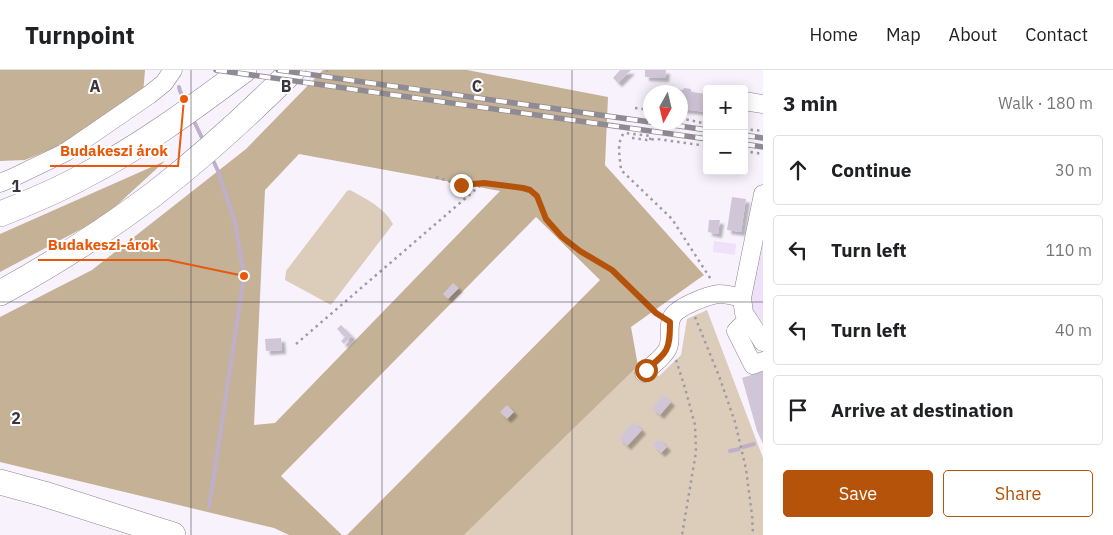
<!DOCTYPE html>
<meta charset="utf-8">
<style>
body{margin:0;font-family:"IBM Plex Sans",sans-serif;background:#f6f6f6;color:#202124}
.controls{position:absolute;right:15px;top:15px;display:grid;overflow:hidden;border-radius:5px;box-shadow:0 2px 12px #0003}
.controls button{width:45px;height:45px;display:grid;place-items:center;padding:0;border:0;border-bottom:1px solid #e0e0e0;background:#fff;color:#202124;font:25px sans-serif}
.compass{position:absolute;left:643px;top:15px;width:45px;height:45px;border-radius:50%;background:#fff;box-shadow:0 2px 12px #0003;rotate:188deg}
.stop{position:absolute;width:15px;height:15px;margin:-11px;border:4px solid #b45309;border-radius:50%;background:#fff}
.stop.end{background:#b45309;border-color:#fff;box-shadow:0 1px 5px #0008}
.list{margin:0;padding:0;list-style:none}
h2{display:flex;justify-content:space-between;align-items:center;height:65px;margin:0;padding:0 20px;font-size:21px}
h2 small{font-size:16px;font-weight:400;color:#757577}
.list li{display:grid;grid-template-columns:32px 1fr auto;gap:15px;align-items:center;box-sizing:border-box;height:70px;margin:0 10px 10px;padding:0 10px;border:1px solid #e0e0e0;border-radius:5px}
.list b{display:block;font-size:19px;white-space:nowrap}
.list em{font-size:16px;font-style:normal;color:#757577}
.actions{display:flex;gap:10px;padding:15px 20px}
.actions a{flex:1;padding:11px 0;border:1px solid #b45309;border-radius:5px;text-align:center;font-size:18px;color:#b45309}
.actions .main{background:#b45309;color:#fff}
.icon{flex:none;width:28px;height:28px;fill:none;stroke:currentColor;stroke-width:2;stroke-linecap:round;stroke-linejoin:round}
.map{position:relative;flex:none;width:763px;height:465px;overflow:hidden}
header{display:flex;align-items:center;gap:30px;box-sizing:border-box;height:70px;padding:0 25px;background:#fff;border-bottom:1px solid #e0e0e0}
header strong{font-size:24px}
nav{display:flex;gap:28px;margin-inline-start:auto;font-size:18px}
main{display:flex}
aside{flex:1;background:#fff}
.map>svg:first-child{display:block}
</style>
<header>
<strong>Turnpoint</strong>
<nav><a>Home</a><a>Map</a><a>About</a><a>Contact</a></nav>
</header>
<main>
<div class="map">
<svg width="763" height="465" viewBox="0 0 763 465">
<defs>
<filter id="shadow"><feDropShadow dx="4" dy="4" stdDeviation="1" flood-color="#0004"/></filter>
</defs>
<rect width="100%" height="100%" fill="#f8f2fd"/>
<!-- built -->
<g fill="#f0e1fb">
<polygon points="763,163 763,263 749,242"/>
<polygon points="714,171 736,174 735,185 713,182"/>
</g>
<!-- green -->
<g fill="#dccdbb">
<path d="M350 120C366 129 384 137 393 154L331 235 285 210 286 201 347 121Z"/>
<polygon points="707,240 763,388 763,465 464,465 638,296 659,306 681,285 687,249"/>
</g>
<!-- forest -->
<g fill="#c5b196" fill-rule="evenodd">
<polygon points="0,0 145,0 143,24 90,63 25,90 0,91"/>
<path d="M323 0H467L608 27 605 95 704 205 631 257 638 296 464 465H347L600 210 536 147 281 406 342 465H289L274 458 0 392V247L92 200 246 79ZM299 84 500 121 275 353 254 355 265 120Z"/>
<polygon points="165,91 104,147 0,202 0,164"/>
</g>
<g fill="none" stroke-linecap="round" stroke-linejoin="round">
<!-- stream -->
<g stroke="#c0afcb" stroke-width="4">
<polyline points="179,17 180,21 185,32"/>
<polyline points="192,47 204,72"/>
<polyline points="743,377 754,374"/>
<polyline points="730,381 739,379"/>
<polyline points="209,438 244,206 235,152 218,101 212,88"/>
</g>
</g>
<!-- building -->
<g fill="#d0c6d8" filter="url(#shadow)">
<polygon points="620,0 631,0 618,13 613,8"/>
<polygon points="645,0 666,0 665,8 645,7"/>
<polygon points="684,18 691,19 691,22 707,24 707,42 680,39 680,22 673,22 674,19 683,20"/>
<polygon points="732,127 746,129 741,162 727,160"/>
<polygon points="709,150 720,150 718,164 708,162"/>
<polygon points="453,213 459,218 448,229 443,224"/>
<polygon points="341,255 352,266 344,274 341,271 345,267 337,259"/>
<polygon points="281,268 282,280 266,281 265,269"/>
<polygon points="763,301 763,374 757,361 742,308"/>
<polygon points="663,325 671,332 660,345 652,338"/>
<polygon points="507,335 514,342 507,349 500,342"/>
<polygon points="634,352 642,360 627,376 619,368"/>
<polygon points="659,369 667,377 661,383 653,375"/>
</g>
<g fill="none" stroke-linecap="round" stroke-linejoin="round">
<defs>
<g id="minor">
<polyline points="744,31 763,34"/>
<polyline points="0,113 12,108 66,82 149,25 164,13 173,0"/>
<polyline points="763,124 742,228 744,243 763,272"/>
<polyline points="748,249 736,261 753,295 763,291"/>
<path d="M644 303C652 294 663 289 668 278 672 268 667 257 672 247 677 237 708 225 719 224 727 224 734 226 742 228"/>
</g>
<g id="highway">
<path d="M0 144C28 133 57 121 84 106 141 77 193 38 244 0"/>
<path d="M0 223C53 194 105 161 154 124 203 86 249 44 293 0"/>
<polyline points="0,412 44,424 173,465"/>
</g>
</defs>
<!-- minor casing -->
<use href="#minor" stroke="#8d8394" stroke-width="19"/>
<!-- highway casing -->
<use href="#highway" stroke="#8d8394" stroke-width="26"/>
<!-- path -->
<g stroke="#a09ba4" stroke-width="2.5" stroke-dasharray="2.5 4" stroke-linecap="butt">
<polyline points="327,2 327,0"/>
<polyline points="635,38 650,40"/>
<polyline points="680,48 707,54"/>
<polyline points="744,59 763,61"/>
<polyline points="632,68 647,70 657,69 707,76"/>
<path d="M650 70 651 66 624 63C616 73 620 87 621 100L672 149 712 211"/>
<polyline points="744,81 763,84"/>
<polyline points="436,107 461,115 483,113 523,118 530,121 537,126 546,149 562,167 580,181 612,200 658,245"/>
<polyline points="695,247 719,306 735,352 746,399 752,445 753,465"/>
<polyline points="296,274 482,114"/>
<polyline points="676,290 685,318 695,355 696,382 682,465"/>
</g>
<!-- minor -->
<use href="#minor" stroke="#fff" stroke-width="18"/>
<!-- highway -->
<use href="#highway" stroke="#fff" stroke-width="25"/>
<defs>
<g id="rail">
<polyline points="216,0 707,69"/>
<polyline points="278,0 650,52"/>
<polyline points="652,52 707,60"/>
<polyline points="744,65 763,68"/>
<polyline points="744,74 763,77"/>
</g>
</defs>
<!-- rail casing -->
<use href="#rail" stroke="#8f8a93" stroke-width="5.5"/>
<!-- rail -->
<use href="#rail" stroke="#fff" stroke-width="4" stroke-dasharray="11" stroke-linecap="butt"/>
</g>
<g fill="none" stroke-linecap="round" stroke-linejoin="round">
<!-- route -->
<path stroke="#b45309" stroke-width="6" d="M461 115 484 113 523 118 530 120 537 126 546 149 562 167 580 181 612 200 656 243 670 252C670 280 668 282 646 300"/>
</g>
<!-- grid -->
<path fill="none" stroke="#3b363e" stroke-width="1" stroke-opacity="0.55" d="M191 0V465M382 0V465M572 0V465M0 232H763"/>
<g font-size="16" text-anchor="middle" font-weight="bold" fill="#3b363e" stroke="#fff" stroke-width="4" stroke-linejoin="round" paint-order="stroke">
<text x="95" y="22">A</text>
<text x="286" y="22">B</text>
<text x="477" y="22">C</text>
<text x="16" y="122">1</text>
<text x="16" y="354">2</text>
</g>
<!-- callouts -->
<path fill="none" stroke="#e8590c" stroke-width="2" d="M184 29L178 96H50M244 206L168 190H38"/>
<g fill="#e8590c" stroke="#fff" stroke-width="2">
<circle cx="184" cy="29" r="5"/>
<circle cx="244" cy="206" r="5"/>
</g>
<g font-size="15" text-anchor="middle" font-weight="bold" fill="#e8590c" stroke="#fff" stroke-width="4" stroke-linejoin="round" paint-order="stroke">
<text x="114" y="86">Budakeszi árok</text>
<text x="103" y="180">Budakeszi-árok</text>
</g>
</svg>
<div class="controls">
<button>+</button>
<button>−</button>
</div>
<svg class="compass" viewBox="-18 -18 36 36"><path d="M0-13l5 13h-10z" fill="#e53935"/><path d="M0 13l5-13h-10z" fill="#757577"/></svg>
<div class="stop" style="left:646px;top:300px"></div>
<div class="stop end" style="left:461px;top:115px"></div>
</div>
<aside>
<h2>3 min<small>Walk · 180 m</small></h2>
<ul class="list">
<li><svg class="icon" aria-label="ahead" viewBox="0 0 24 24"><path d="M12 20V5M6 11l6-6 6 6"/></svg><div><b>Continue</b></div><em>30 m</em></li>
<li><svg class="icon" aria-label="left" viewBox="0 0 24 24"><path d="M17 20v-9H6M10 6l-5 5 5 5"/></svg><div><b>Turn left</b></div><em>110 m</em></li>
<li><svg class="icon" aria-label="left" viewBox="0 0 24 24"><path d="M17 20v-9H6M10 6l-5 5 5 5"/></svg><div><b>Turn left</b></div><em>40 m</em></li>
<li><svg class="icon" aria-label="arrive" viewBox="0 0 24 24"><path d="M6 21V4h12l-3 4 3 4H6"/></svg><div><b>Arrive at destination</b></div></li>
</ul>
<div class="actions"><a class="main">Save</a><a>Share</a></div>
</aside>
</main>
